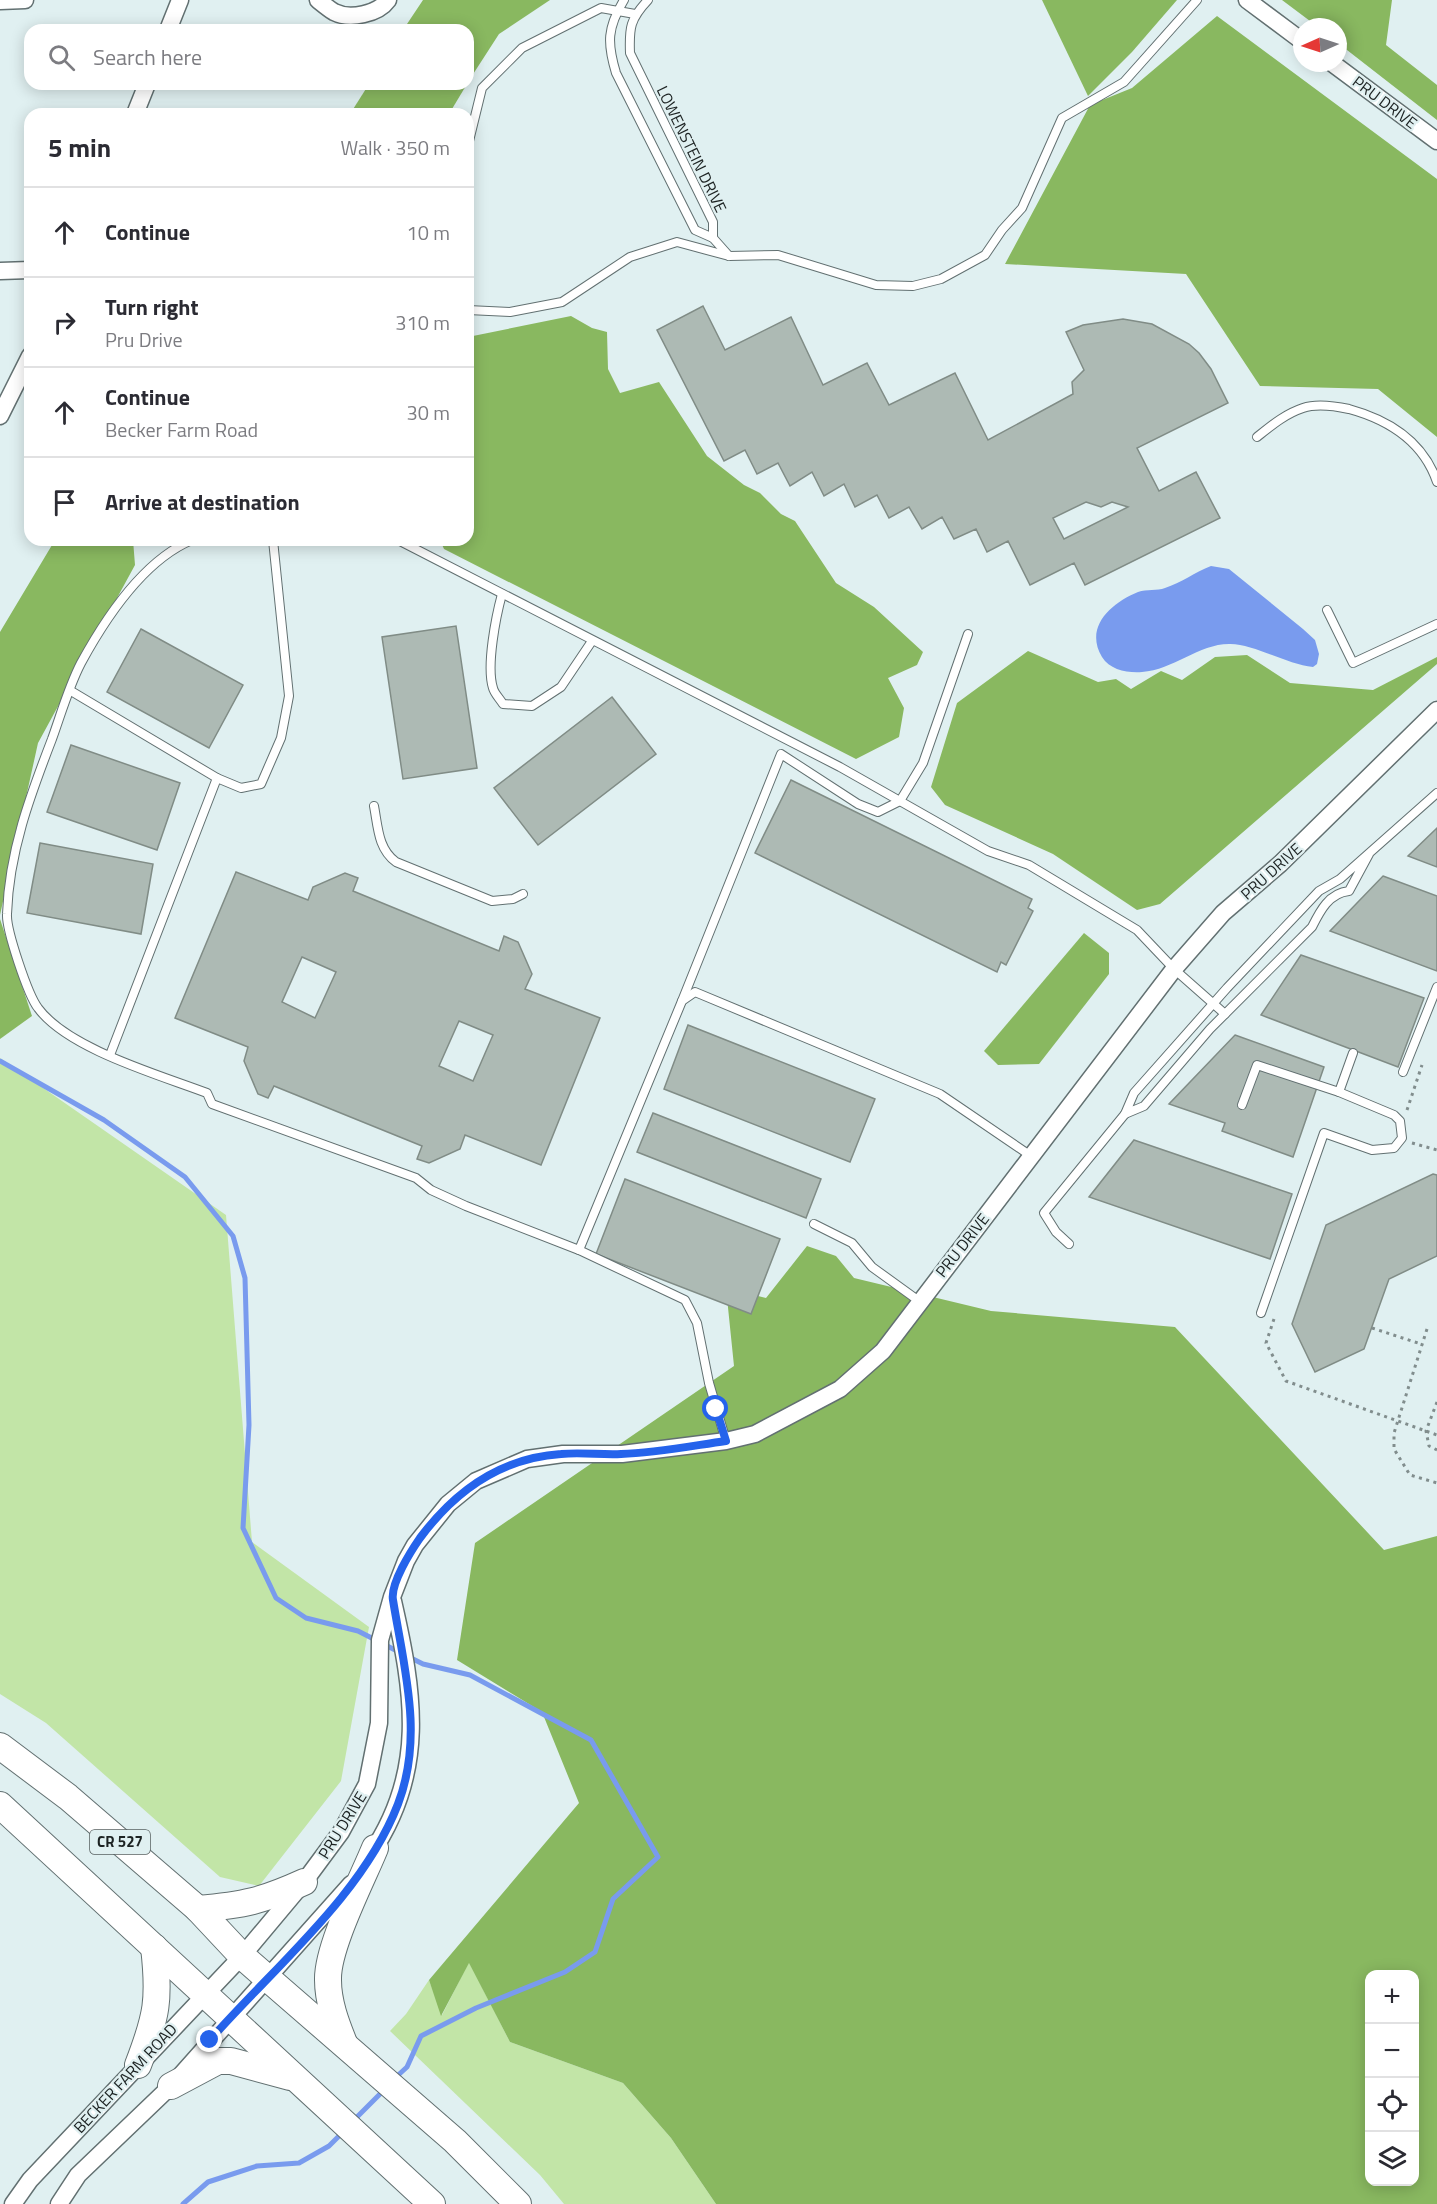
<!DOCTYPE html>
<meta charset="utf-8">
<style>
body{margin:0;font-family:"Titillium Web",sans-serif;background:#f2f2f3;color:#2b2b33}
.controls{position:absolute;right:18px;bottom:18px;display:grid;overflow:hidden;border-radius:12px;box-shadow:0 3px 15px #0003}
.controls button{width:54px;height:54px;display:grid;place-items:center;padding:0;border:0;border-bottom:2px solid #e1e1e2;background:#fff;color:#2b2b33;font:30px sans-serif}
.compass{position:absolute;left:1293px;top:18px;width:54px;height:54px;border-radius:50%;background:#fff;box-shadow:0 3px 15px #0003;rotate:267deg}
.stop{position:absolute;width:18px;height:18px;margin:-14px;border:4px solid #2563eb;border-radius:50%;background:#fff}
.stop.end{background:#2563eb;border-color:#fff;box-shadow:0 2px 6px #0008}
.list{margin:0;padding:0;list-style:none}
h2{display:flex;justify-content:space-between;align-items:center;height:78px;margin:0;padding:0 24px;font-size:26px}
h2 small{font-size:20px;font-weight:400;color:#7c7c81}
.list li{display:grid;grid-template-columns:39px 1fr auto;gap:18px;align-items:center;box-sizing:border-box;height:90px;padding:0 24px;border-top:2px solid #e1e1e2}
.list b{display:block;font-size:22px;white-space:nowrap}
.list p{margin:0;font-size:20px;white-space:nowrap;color:#7c7c81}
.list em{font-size:20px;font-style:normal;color:#7c7c81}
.icon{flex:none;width:33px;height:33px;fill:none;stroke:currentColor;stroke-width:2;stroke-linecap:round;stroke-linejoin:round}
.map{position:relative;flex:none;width:1437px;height:2204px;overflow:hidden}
.search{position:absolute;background:#fff;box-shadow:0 3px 15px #0003;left:24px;top:24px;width:450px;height:66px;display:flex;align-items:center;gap:15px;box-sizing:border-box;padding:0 21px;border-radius:18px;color:#7c7c81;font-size:22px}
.panel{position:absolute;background:#fff;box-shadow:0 3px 15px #0003;left:24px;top:108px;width:450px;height:438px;border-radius:18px}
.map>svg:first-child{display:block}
</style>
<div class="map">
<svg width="1437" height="2204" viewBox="0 0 1437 2204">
<rect width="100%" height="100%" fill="#e0f0f1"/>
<!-- green -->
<g fill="#c2e5a7">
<polygon points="0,1058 226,1215 252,1542 369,1627 341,1781 259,1886 220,1877 46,1723 0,1694"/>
<polygon points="469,1962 510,2042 623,2083 671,2138 716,2204 564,2204 540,2175 390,2031 406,2014 429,1980 442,2015"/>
</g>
<!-- forest -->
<g fill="#89b860" fill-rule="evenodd">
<polygon points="423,0 550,0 499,34 468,82 468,30 403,30"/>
<polygon points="1042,0 1177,0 1132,52 1088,96"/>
<polygon points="1282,0 1392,0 1386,45 1437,85 1437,120 1338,43 1338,27 1318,27"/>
<polygon points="1217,16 1437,179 1437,437 1378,389 1260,386 1186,274 1005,264 1090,105 1132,88"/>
<polygon points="369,84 467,84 449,114 350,114"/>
<polygon points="571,316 592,328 607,332 608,369 620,393 659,382 707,456 744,485 760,493 781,514 795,521 836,583 874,607 923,652 917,665 888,678 904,708 899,737 856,759 444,549 440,540 468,540 468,337"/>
<polygon points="55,540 133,540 135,565 38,743 0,915 0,632"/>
<polygon points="1028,651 1098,682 1116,679 1131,689 1161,671 1182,680 1215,657 1247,655 1290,683 1373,690 1437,657 1437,664 1160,904 1137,910 1053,854 945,805 931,787 957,703"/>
<polygon points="0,919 32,1016 0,1039"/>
<polygon points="1084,933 1109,953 1109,974 1039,1064 998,1065 984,1051"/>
<path d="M807 1246 836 1256 854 1278 991 1311 1175 1327 1384 1550 1437 1536V2204H716L671 2138 623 2083 510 2042 469 1963 441 2016 429 1980 579 1803 542 1712 457 1660 475 1543 734 1366 726 1288 766 1298ZM1370 1974H1414V2182H1370Z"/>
</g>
<!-- water -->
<path fill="#799bee" d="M1211 566 1229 569 1303 629 1315 640 1319 654 1317 664 1313 667C1286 664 1252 643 1229 644 1199 644 1173 670 1142 672 1127 673 1110 670 1102 657 1084 627 1111 603 1138 592 1147 589 1157 591 1165 588 1181 583 1195 572 1211 566Z"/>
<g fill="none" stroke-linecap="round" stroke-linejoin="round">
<!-- stream -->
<g stroke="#799bee" stroke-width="5">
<polyline points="0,1061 104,1120 185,1177 233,1236 245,1278 249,1425 243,1528 276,1598 306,1618 358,1631 399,1652"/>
<polyline points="395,2078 407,2067 421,2036 476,2008 565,1972 595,1952 613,1899 658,1857 591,1740 470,1675 423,1664 407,1656"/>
<polyline points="353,2121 385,2089"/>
<polyline points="183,2204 208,2182 257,2166 299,2163 329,2146 343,2132"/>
</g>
</g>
<!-- building -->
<g fill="#adbab4" stroke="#808c86" stroke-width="1.5" fill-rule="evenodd">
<path d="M703 306 725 350 791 317 823 385 867 363 889 405 955 373 988 440 1073 394 1072 382 1084 370 1066 332 1083 325 1123 319 1152 324 1189 344 1199 353 1211 369 1228 403 1137 448 1159 491 1196 472 1220 518 1085 585 1074 563 1030 585 1008 541 987 552 976 529 954 539 942 517 922 529 909 507 889 518 877 495 855 507 844 484 824 496 812 472 790 486 778 463 757 474 745 450 724 461 657 330ZM1086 502 1101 507 1112 502 1128 507 1064 539 1053 518Z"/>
<polygon points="456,626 477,768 403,779 382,637"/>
<polygon points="141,629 243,685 209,748 107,692"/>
<polygon points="612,697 656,754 538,845 494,788"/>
<polygon points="71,745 180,783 157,850 47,812"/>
<polygon points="791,780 1032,899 1028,908 1033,911 1006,965 1001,962 997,972 755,853"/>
<polygon points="1437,828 1437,867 1408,856"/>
<polygon points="40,843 153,864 141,934 27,913"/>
<path d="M236 872 308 900 313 887 345 873 358 878 353 891 499 951 504 936 518 942 532 974 525 989 600 1018 541 1165 465 1135 460 1149 429 1163 417 1159 422 1146 274 1086 268 1098 258 1094 244 1061 248 1047 175 1018ZM302 957 336 972 315 1018 282 1002ZM459 1021 493 1035 473 1081 439 1066Z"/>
<polygon points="1383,876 1437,896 1437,971 1330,931"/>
<polygon points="1301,955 1424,998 1398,1067 1261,1015"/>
<polygon points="688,1025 875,1099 850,1162 664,1089"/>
<polygon points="1235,1035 1324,1067 1293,1157 1222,1131 1225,1123 1169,1104"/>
<polygon points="653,1113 821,1179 806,1218 637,1152"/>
<polygon points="1134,1140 1292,1194 1270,1259 1089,1197"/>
<polygon points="1433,1174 1437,1175 1437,1256 1389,1279 1364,1349 1315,1372 1292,1324 1326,1225"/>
<polygon points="625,1179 780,1239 751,1314 596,1254"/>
</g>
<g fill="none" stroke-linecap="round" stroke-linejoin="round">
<defs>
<g id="lane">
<path d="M624 0C607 28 607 43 616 73L695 230 713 238 729 256"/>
<path d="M648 0C630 19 629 28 630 53L713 222V238"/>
<polyline points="468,145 482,88 522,48 601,8 635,14"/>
<polyline points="468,310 510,312 562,302 630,257 677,242 729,256 778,255 876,285 913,286 941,279 985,255 1002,230 1022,208 1062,118 1124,82 1197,0"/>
<path d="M1257 437C1272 425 1285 414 1303 408 1317 403 1335 406 1349 409 1389 420 1423 441 1437 482"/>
<path d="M192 540C144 560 105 619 81 663 69 686 61 714 52 739 30 796 9 852 7 914 6 930 28 995 38 1008 68 1049 160 1075 207 1093L212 1104 416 1178 431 1190 466 1206 579 1250 685 1300 697 1323 709 1383 726 1441"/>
<polyline points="398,540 840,767 988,851 1029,865 1137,930 1174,969 1225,1014"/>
<path d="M502 594C496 616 486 666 493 688 494 693 500 699 503 704L532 706 561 687 592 641"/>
<polyline points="1327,610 1353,663 1437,624"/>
<polyline points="71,691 217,778"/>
<path d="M374 806C378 827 378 849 396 862L492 901 513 899 523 894"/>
<path d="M1369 854 1349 891C1329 893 1320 911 1312 927L1210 1029 1144 1106 1125 1114 1134 1093 1227 988 1319 891 1340 879 1437 793"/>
<polyline points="682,1001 781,754 858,804 878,812 900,801 923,763 968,634"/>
<polyline points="110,1055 217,778 241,788 261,784 281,738 289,696 273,540"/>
<polyline points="1403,1072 1437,987"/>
<polyline points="1242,1105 1257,1065 1339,1092 1353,1053"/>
<polyline points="814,1224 852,1243 872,1267 919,1301"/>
<polyline points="1069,1244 1056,1232 1044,1213 1125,1114"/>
<polyline points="579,1250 682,1001 695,992 940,1094 1031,1156"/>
<polyline points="1261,1313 1324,1133 1372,1150 1394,1148 1402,1138 1400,1121 1394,1115 1339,1092"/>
</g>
<g id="street">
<path d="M318 0C323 4 329 9 334 12 350 20 378 14 388 0"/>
<polyline points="1247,0 1302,41"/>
<polyline points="0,1 25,0"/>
<polyline points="168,30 180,0"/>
<polyline points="1332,63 1437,141"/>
<polyline points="135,114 147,84"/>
<polyline points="0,271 30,270"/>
<polyline points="0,416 30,356"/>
<path d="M370 1855C427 1772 414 1693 393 1601"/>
<polyline points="13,2204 30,2180 242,1956 304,1882 341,1832 367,1784 379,1723 380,1640 392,1597 406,1561 415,1545 448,1504 476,1481 527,1459 563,1454 622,1454 726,1441 755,1434 840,1389 883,1351 1174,969 1223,913 1280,864 1437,710"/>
<polyline points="59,2204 78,2175 171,2086 351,1884"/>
</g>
<g id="primary">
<polyline points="0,1746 68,1797 198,1909 242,1956 455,2141 518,2204"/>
<polyline points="0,1805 432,2204"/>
<path d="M198 1909C244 1905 262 1901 304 1882"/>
<path d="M344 2043C336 2023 328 2002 328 1980 327 1947 362 1880 375 1848"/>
<path d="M138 2065C157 2016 160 1999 154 1947"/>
<polyline points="171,2086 218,2061 231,2061 290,2077"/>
</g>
</defs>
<!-- lane casing -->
<use href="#lane" stroke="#627071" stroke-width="10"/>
<!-- street casing -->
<use href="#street" stroke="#627071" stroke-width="19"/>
<!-- primary casing -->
<use href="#primary" stroke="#627071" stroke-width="28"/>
<!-- path -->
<g stroke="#818d8d" stroke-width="3" stroke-dasharray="3 4.5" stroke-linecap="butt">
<polyline points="1407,1110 1422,1065"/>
<polyline points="1412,1143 1437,1150"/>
<polyline points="1274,1319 1266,1343 1286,1381 1437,1435"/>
<polyline points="1372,1328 1421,1344"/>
<polyline points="1427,1329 1394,1433 1394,1449 1410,1475 1437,1483"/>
<polyline points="1437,1402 1426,1431 1429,1446 1437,1450"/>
</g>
<!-- lane -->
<use href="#lane" stroke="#fff" stroke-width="8"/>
<!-- street -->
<use href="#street" stroke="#fff" stroke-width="16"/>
<!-- primary -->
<use href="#primary" stroke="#fff" stroke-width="26"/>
</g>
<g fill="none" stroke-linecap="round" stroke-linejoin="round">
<!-- route -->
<path stroke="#2563eb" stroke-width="8" d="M210 2040C273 1968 363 1895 398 1804 424 1736 404 1668 393 1600 390 1584 411 1551 420 1538 455 1491 500 1458 561 1454 581 1452 601 1455 621 1454 655 1453 691 1446 726 1441L716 1409"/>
</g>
<g text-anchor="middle" stroke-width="4.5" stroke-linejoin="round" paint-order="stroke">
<!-- shield labels -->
<rect fill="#e0f0f1" stroke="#576060" stroke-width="1.5" x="90" y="1830" width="60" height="24" rx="4.5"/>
<g font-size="15" font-weight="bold" fill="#1c2222">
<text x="120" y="1847">CR 527</text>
</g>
<!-- street labels -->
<g font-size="16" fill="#1c2222" stroke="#e0f0f1">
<text transform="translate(1385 102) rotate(37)" y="6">PRU DRIVE</text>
<text transform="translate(692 149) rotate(64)" y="6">LOWENSTEIN DRIVE</text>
<text transform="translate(1271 871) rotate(-42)" y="6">PRU DRIVE</text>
<text transform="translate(962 1245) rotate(-52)" y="6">PRU DRIVE</text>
<text transform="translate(342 1825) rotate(-58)" y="6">PRU DRIVE</text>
<text transform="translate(125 2078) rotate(-47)" y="6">BECKER FARM ROAD</text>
</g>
</g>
</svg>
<div class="controls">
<button>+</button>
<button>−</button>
<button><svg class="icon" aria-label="locate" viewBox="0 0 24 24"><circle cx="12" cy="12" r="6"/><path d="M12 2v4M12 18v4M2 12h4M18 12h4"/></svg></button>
<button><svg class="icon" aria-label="layers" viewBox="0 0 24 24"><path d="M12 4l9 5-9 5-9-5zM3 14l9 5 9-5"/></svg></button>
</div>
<svg class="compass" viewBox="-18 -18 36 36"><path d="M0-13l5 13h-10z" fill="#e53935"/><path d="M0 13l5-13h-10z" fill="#7c7c81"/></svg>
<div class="stop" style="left:716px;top:1409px"></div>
<div class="stop end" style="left:210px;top:2040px"></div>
<div class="search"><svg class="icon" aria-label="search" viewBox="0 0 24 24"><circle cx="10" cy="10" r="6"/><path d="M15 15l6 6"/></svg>Search here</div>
<section class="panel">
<h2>5 min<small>Walk · 350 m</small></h2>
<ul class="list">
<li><svg class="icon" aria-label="ahead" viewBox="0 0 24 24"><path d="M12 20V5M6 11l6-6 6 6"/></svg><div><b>Continue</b></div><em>10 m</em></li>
<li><svg class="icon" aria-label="right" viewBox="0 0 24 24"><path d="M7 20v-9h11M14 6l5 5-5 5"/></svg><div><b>Turn right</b><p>Pru Drive</p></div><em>310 m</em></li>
<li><svg class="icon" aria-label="ahead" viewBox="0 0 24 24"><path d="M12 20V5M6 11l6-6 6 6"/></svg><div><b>Continue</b><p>Becker Farm Road</p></div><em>30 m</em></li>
<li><svg class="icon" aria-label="arrive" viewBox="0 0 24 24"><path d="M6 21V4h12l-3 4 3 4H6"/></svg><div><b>Arrive at destination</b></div></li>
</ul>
</section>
</div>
